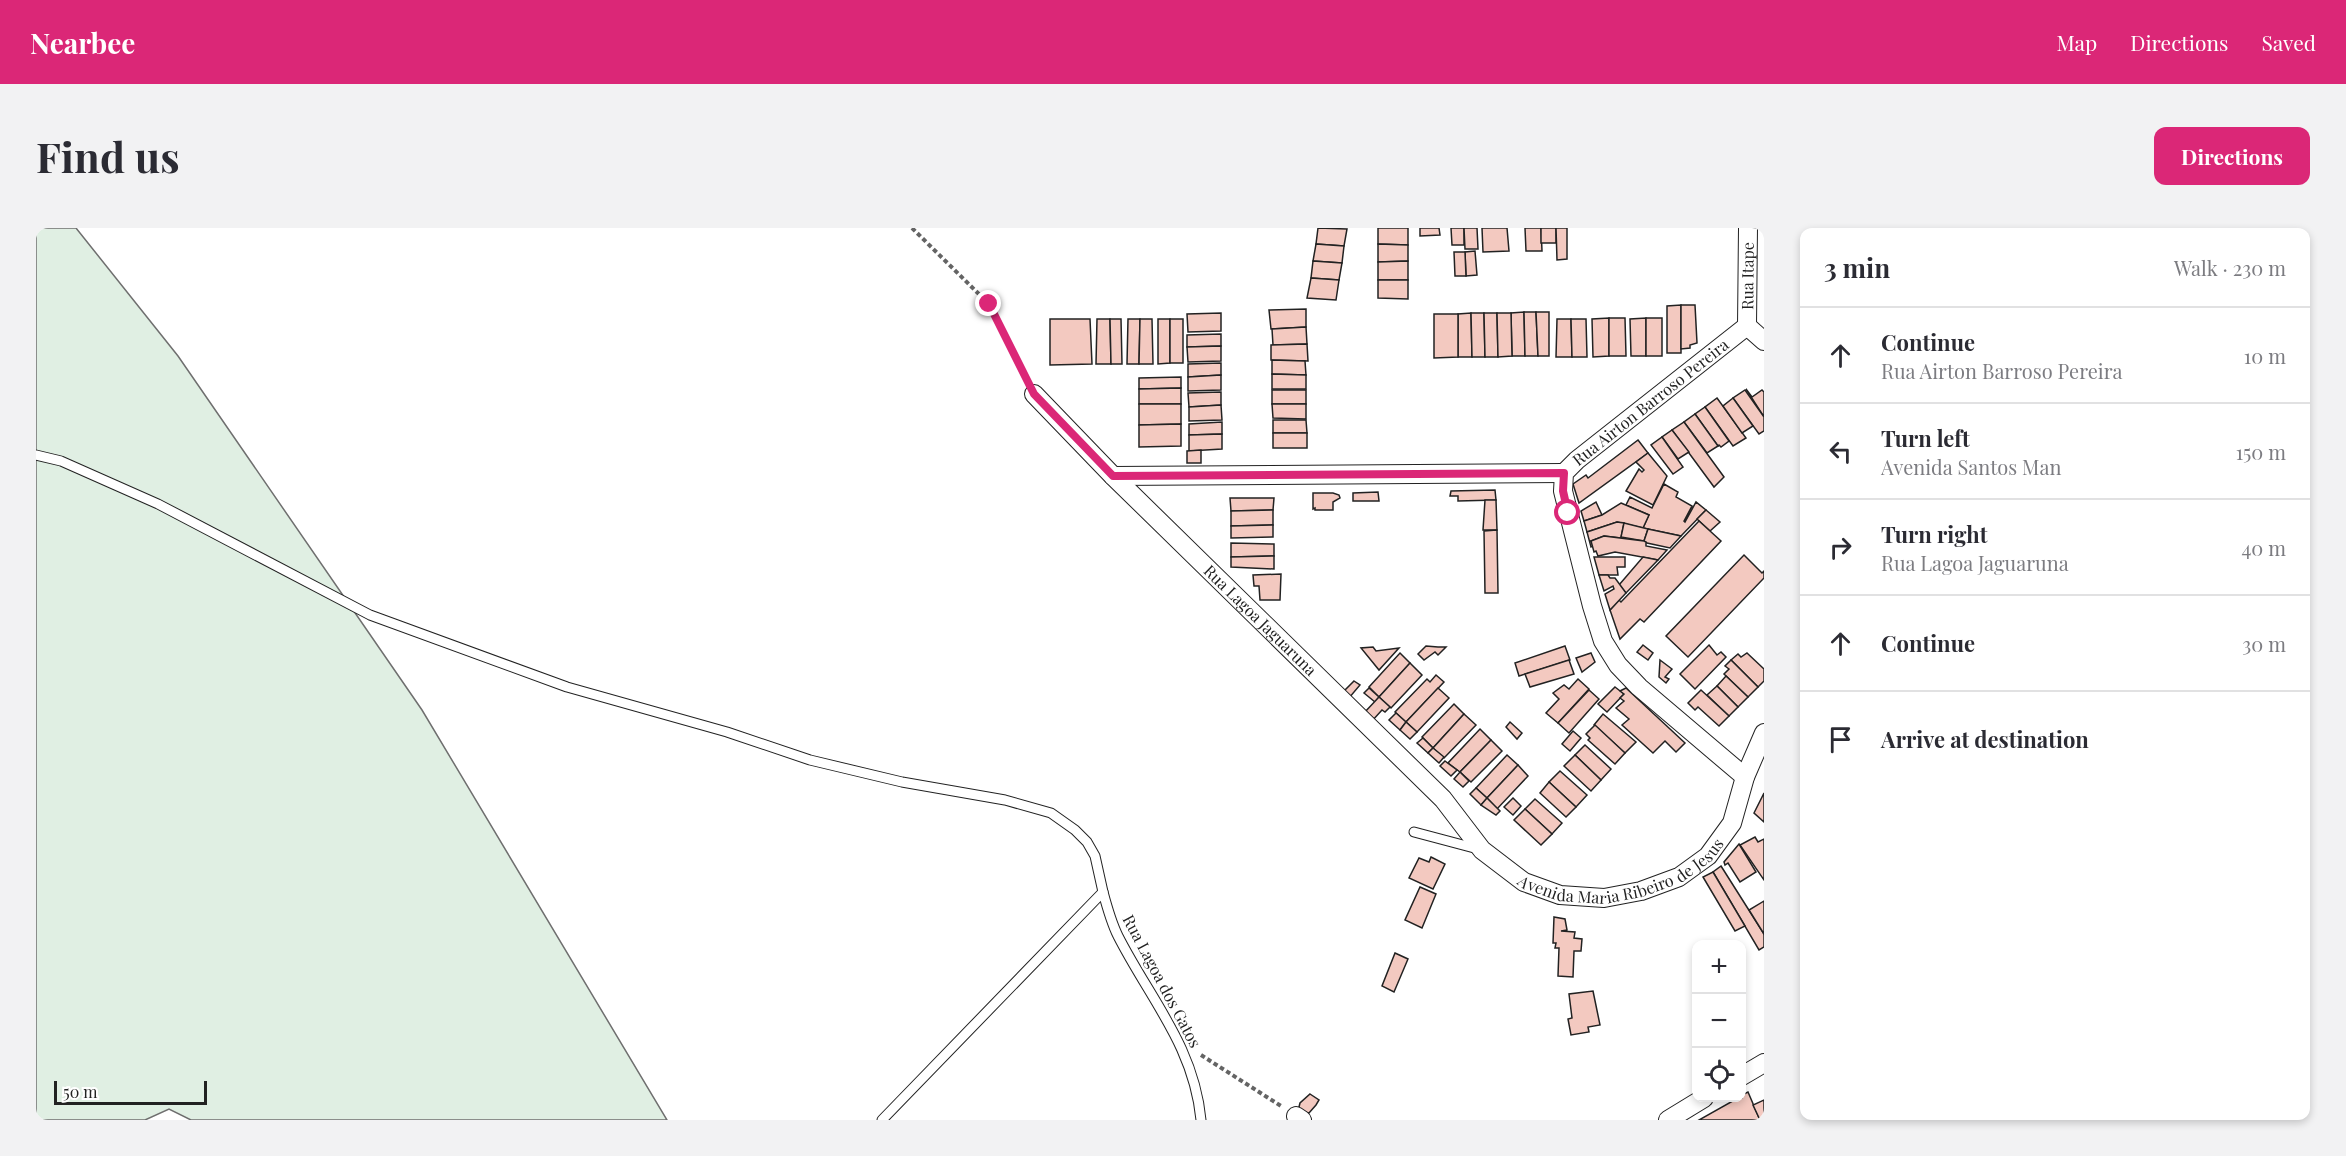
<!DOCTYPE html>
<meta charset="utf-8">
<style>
body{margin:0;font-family:"Playfair Display",serif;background:#f2f2f3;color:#2b2b33}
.controls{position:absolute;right:18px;bottom:18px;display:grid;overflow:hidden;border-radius:12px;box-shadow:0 3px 9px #0003}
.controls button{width:54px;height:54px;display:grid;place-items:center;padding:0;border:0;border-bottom:2px solid #e1e1e2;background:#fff;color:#2b2b33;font:30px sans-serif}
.scale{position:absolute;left:18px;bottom:15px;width:153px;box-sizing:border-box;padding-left:6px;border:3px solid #222;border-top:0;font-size:16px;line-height:21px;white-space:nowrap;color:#222;-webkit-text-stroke:4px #fff;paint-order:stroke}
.stop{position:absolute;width:18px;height:18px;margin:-14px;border:4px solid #db2777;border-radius:50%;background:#fff}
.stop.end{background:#db2777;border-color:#fff;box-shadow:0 2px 6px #0008}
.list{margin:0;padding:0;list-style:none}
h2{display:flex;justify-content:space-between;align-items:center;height:78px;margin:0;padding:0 24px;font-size:26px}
h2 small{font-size:20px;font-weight:400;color:#7c7c81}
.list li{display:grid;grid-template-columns:39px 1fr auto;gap:18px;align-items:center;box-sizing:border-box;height:96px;padding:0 24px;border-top:2px solid #e1e1e2}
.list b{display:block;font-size:22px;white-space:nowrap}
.list p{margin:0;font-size:20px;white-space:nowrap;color:#7c7c81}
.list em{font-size:20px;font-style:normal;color:#7c7c81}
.icon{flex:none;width:33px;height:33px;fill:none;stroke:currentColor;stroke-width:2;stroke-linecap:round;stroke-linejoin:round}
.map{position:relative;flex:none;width:1728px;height:892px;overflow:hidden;border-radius:12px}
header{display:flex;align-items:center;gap:36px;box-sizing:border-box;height:84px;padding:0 30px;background:#db2777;color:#fff}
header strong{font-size:28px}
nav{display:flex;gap:33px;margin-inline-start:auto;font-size:21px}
.intro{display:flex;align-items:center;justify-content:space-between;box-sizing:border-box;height:144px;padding:0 36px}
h1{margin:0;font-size:42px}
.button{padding:15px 27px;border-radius:12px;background:#db2777;color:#fff;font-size:21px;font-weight:700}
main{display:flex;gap:36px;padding:0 36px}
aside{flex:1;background:#fff;border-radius:12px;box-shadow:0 3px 9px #0003}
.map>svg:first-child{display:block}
</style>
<header>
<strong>Nearbee</strong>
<nav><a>Map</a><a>Directions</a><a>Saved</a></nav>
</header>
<div class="intro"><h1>Find us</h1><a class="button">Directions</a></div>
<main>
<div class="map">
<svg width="1728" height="892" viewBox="0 0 1728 892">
<rect width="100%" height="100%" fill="#fff"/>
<!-- green -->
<polygon fill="#e0efe3" stroke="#6f6f6f" stroke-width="1.5" points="0,0 40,0 142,128 386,482 631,892 155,892 133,881 109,892 0,892"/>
<!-- building -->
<g fill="#f3c9c0" stroke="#222" stroke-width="1.5">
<polygon points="1282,0 1311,1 1308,18 1280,16"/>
<polygon points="1342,0 1372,0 1372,17 1342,16"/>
<polygon points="1384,0 1403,0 1404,7 1384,8"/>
<polygon points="1415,0 1428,0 1428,17 1416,17"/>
<polygon points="1428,0 1441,0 1442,21 1429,21"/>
<polygon points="1446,0 1471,0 1473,23 1447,24"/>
<polygon points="1489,0 1505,0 1506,23 1490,23"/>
<rect x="1505" y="0" width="15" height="15"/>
<polygon points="1520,0 1531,0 1531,31 1521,32"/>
<polygon points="1280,16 1308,18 1306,35 1277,33"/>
<polygon points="1342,16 1372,17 1372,33 1342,34"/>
<polygon points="1439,23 1441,47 1430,48 1429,24"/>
<polygon points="1418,24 1429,24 1430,48 1419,48"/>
<polygon points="1277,33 1306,35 1303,52 1275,50"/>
<polygon points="1372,33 1372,52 1342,52 1342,34"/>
<polygon points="1275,50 1303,52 1300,72 1271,70"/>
<polygon points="1342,52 1372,52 1372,71 1342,70"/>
<polygon points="1645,77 1645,125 1631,125 1631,78"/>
<polygon points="1645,77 1659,77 1661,115 1654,117 1654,120 1645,121"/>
<polygon points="1270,81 1270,99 1235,101 1233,82"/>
<polygon points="1488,84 1489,128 1476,128 1475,85"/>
<polygon points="1488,84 1500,84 1502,128 1489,128"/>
<polygon points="1500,84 1513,84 1513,128 1502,128"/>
<polygon points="1185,85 1185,103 1152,104 1151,86"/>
<polygon points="1435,85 1436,129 1422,129 1422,86"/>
<polygon points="1435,85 1448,85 1449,129 1436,129"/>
<polygon points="1448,85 1461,85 1462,129 1449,129"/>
<polygon points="1461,85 1475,85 1476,128 1462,129"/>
<polygon points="1398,86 1422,86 1422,129 1398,130"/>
<polygon points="1573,90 1573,128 1557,129 1556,91"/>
<polygon points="1573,90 1589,90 1590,128 1573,128"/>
<polygon points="1610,90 1610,128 1595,128 1594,91"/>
<rect x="1610" y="90" width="16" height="38"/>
<polygon points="1014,91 1054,91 1056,136 1014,137"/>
<polygon points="1061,91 1074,91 1075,136 1060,136"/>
<polygon points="1074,91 1085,91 1086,136 1075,136"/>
<polygon points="1092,91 1104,91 1103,136 1091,136"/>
<polygon points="1104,91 1116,91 1117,136 1103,136"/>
<polygon points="1122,91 1134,91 1134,135 1122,136"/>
<rect x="1134" y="91" width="13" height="44"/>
<polygon points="1521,91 1535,91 1536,129 1520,129"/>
<polygon points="1535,91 1550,91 1551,129 1536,129"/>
<polygon points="1270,99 1271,116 1237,117 1236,101"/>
<polygon points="1185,106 1185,118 1151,119 1151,107"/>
<polygon points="1271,116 1272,133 1235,132 1235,117"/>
<polygon points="1185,118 1185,133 1152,134 1151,119"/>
<polygon points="1236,132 1269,133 1270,147 1236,146"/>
<polygon points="1185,135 1185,147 1152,149 1152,136"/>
<polygon points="1236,146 1270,147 1270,161 1236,161"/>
<polygon points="1185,147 1185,162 1152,163 1152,149"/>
<polygon points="1145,149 1145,160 1103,161 1103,150"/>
<polygon points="1145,160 1145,176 1103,176 1103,161"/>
<polygon points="1710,161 1716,169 1726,162 1728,164 1728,189"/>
<rect x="1236" y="162" width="34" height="14"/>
<polygon points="1709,162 1728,189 1728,203 1723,206 1697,170"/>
<polygon points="1185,164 1185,177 1153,179 1152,165"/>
<polygon points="1681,170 1710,210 1697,218 1669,179"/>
<polygon points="1697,170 1717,198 1706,205 1687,178"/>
<polygon points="1103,176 1145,176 1145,196 1103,197"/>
<polygon points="1236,176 1270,176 1270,191 1237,190"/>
<polygon points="1185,177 1186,192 1153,193 1153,179"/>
<polygon points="1669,179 1693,213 1685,219 1683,217 1682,218 1659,186"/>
<polygon points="1659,186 1682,218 1671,225 1648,194"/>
<polygon points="1237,192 1270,192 1271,205 1237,205"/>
<polygon points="1186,194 1186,206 1153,207 1153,196"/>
<polygon points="1648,194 1688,249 1678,259 1636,202"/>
<polygon points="1145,196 1145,218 1103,219 1103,197"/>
<polygon points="1636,202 1653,224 1642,231 1626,209"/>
<rect x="1237" y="205" width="34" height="15"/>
<polygon points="1186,206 1186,221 1153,223 1153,207"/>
<polygon points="1626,209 1647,239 1637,246 1615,217"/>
<polygon points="1602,212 1612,225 1543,275 1537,256 1550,247 1552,250"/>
<polygon points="1165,222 1165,235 1151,235 1151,223"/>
<polygon points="1612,225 1631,248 1617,277 1590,263 1603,241 1606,244 1608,242 1600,234"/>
<polygon points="1628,256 1642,264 1640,269 1656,278 1648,293 1649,294 1660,274 1670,282 1645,308 1607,300 1613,287 1590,277 1594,269 1616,280"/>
<polygon points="1459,262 1460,272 1422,273 1422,268 1414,268 1415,263"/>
<polygon points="1342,264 1343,273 1317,273 1317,265"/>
<polygon points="1277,265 1297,265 1303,267 1304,270 1297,274 1297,282 1279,282 1279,280 1277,281"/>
<polygon points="1194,270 1238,270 1237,282 1195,283"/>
<polygon points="1449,272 1460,272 1461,302 1447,302"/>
<polygon points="1560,274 1566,287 1548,293 1545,283"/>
<polygon points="1585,275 1613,287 1607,300 1581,294 1551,304 1548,293 1566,287"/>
<polygon points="1237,282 1237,297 1195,298 1195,283"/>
<polygon points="1670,282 1684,294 1674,303 1661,291"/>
<polygon points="1663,293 1685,313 1608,394 1604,391 1584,411 1574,382 1583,372 1585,374"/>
<polygon points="1581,294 1588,295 1585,310 1568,308 1555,313 1557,318 1555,319 1551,304"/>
<polygon points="1588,295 1612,301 1608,313 1585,309"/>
<polygon points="1237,297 1237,309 1195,310 1195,298"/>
<polygon points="1612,301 1645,308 1634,320 1611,315 1608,313"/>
<polygon points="1461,302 1462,365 1449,365 1448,303"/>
<polygon points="1568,308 1608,313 1610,314 1610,318 1631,322 1622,332 1579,324 1562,328 1560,323 1558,324 1555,313"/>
<polygon points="1195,315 1238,316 1238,328 1195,329"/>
<polygon points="1708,327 1726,345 1728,343 1728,350 1652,429 1630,408"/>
<polygon points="1238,328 1238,341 1195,339 1195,329"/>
<polygon points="1558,329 1589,329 1589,339 1581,339 1582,347 1563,347"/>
<polygon points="1607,329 1622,332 1590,365 1583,357"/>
<polygon points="1245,346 1244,372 1224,372 1223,358 1218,358 1217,347"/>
<polygon points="1563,347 1572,347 1574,350 1579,350 1590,365 1574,382 1569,366 1578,361 1577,358 1568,363"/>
<polygon points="1607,417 1617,425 1612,432 1601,424"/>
<polygon points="1673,417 1681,427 1685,424 1690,429 1659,461 1644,446"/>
<polygon points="1390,418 1402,419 1410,419 1402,427 1399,424 1388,432 1382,426"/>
<polygon points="1529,418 1534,432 1483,448 1479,435"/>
<polygon points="1337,419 1340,423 1363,420 1343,442 1325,420"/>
<polygon points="1364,425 1374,435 1343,469 1333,459"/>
<polygon points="1555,425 1559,434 1546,444 1540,430"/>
<polygon points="1711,425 1728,441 1728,453 1722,459 1695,432 1702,426 1705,429"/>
<polygon points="1533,432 1538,446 1494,459 1489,446"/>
<polygon points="1624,432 1636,441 1629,449 1633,451 1630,455 1623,449"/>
<polygon points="1695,432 1722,459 1712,469 1688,446 1693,441 1689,438"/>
<polygon points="1374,435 1386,447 1355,480 1343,469"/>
<polygon points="1400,447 1408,454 1370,494 1359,484 1391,451 1394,454"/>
<polygon points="1690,448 1712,469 1702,479 1681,458"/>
<polygon points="1542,451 1553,461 1522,495 1510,485 1523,471 1517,465 1528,457 1533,461"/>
<polygon points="1318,453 1324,457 1313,470 1307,464"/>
<polygon points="1681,458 1702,479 1693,488 1671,467"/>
<polygon points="1579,459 1588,466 1571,484 1562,476"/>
<polygon points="1333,460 1343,469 1339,474 1328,465"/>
<polygon points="1402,460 1413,470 1381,504 1370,494"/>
<polygon points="1590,460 1649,515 1640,524 1629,513 1617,525 1586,497 1593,491 1580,480 1588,473 1584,470 1588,466 1584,463"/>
<polygon points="1553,462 1563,471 1533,505 1522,495"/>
<polygon points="1665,462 1693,488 1683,498 1662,479 1659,482 1652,475"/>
<polygon points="1343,469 1354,479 1349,484 1346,482 1336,493 1328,485"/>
<polygon points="1418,476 1428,486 1397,520 1386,509"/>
<polygon points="1360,485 1370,494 1364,502 1353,492"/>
<polygon points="1428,486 1440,497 1408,530 1397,520"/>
<polygon points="1567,486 1600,514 1589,525 1558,497"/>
<polygon points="1370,494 1381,504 1374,511 1364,502"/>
<polygon points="1474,494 1486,505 1481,511 1470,499"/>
<polygon points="1559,497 1589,525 1579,536 1552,512 1554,510 1550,506"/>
<polygon points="1444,501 1455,512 1424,544 1412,535"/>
<polygon points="1537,503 1545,510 1534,523 1526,516"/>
<polygon points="1387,510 1397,520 1392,525 1381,515"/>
<polygon points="1455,512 1466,523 1435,554 1424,544"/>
<polygon points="1549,517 1575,541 1565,552 1539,527"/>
<polygon points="1397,520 1408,529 1403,535 1392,525"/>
<polygon points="1471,527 1482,537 1451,570 1440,560"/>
<polygon points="1539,527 1565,552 1555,563 1528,538"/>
<polygon points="1409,533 1421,542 1415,548 1404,538"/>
<polygon points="1482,537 1492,548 1461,581 1451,570"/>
<polygon points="1524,543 1551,567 1540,579 1513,554"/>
<polygon points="1424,544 1433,553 1427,559 1418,551"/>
<polygon points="1513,554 1540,579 1530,589 1504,565"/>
<polygon points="1440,560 1451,570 1445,577 1434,566"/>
<polygon points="1728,565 1728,594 1718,585"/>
<polygon points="1451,570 1464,583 1460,587 1445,577"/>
<polygon points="1477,570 1485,578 1477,587 1468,579"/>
<polygon points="1499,571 1526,595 1516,606 1489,581"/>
<polygon points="1489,581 1516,606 1505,617 1478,592"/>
<polygon points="1719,609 1722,614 1728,611 1728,652 1704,617"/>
<polygon points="1703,616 1720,644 1704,654 1692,635 1689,637 1688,634"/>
<polygon points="1395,629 1409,636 1397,661 1373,650 1383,630 1393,634"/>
<polygon points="1685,638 1728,706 1728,719 1723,722 1677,644"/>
<polygon points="1677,644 1709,698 1699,703 1667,649"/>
<polygon points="1384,659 1400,666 1386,700 1369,692"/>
<polygon points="1728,673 1728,706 1713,682"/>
<polygon points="1518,689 1529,691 1531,702 1525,703 1539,704 1538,710 1546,711 1545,723 1538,723 1537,749 1522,748 1523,720 1519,720 1520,715 1517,715"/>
<polygon points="1359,725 1372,731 1358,764 1346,758"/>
<polygon points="1557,763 1564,797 1552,799 1553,804 1535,807 1532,791 1536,790 1533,766"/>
<polygon points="1712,864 1724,892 1663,892 1702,870 1706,870 1706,867"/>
<polygon points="1274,866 1283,872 1280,877 1273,885 1262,883 1264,875"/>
<polygon points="1728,872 1728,892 1724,892 1717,877"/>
</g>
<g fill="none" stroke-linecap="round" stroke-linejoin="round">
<defs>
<g id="service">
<polyline points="0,227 25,233 122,276 334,387 531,459 691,504 774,532 866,554 969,572 1015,585 1039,602 1051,614 1059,628 1067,664 846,892"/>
<polyline points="1378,604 1442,621"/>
<path d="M1067 664C1071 679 1075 694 1082 708 1114 771 1158 818 1165 892"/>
</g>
<g id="minor">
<path id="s1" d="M1711 98 1712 0"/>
<polyline points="1711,98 1728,113"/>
<path id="s2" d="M998 166 1077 248 1407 571 1446 622 1488 654 1524 667 1568 670 1605 663 1643 649 1672 628 1696 595 1709 549 1728 505"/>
<polyline points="1077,248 1528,245"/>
<path id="s3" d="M1709 549 1603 459 1582 437 1567 413 1556 378 1527 263 1528 245 1541 232 1711 98"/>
<polyline points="1706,848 1728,835"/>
<polyline points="1260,888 1266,892"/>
<polyline points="1632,892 1668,870"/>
</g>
</defs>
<!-- service casing -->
<use href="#service" stroke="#222" stroke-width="11"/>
<!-- minor casing -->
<use href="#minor" stroke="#222" stroke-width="20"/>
<!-- path -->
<g stroke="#646464" stroke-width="4" stroke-dasharray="4.5 3" stroke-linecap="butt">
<polyline points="876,0 953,76 991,152"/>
<polyline points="1165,827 1245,878"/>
</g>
<!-- service -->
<use href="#service" stroke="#fff" stroke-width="9"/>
<!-- minor -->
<use href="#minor" stroke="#fff" stroke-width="18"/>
</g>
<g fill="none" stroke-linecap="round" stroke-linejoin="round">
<!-- route -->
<polyline stroke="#db2777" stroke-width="8" points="953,76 998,166 1077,248 1528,245 1527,263 1532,285"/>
</g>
<g text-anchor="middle" stroke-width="4.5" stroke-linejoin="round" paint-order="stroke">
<!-- street labels -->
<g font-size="16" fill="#222" stroke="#fff">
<text dy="6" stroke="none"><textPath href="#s1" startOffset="50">Rua Itape</textPath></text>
<text dy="6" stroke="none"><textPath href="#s3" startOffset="483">Rua Airton Barroso Pereira</textPath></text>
<text dy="6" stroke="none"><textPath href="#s2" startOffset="320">Rua Lagoa Jaguaruna</textPath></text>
<text dy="6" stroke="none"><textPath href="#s2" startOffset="798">Avenida Maria Ribeiro de Jesus</textPath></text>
<text transform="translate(1126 753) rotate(62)" y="6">Rua Lagoa dos Gatos</text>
</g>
</g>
</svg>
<div class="controls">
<button>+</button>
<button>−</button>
<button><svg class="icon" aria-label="locate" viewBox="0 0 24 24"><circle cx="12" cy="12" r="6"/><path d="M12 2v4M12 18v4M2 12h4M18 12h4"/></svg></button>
</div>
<div class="scale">50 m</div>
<div class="stop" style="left:1532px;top:285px"></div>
<div class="stop end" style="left:953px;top:76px"></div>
</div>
<aside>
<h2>3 min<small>Walk · 230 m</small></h2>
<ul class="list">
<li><svg class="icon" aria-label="ahead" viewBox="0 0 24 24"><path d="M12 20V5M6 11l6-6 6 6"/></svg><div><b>Continue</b><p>Rua Airton Barroso Pereira</p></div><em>10 m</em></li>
<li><svg class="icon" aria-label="left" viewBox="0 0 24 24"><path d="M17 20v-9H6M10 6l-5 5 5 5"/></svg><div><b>Turn left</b><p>Avenida Santos Man</p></div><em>150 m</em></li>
<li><svg class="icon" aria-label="right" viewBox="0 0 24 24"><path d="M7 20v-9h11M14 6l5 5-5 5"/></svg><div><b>Turn right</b><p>Rua Lagoa Jaguaruna</p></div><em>40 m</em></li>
<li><svg class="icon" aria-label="ahead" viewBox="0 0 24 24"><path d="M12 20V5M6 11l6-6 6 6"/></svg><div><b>Continue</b></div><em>30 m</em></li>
<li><svg class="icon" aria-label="arrive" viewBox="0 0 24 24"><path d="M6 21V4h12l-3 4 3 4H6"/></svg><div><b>Arrive at destination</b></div></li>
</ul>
</aside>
</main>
